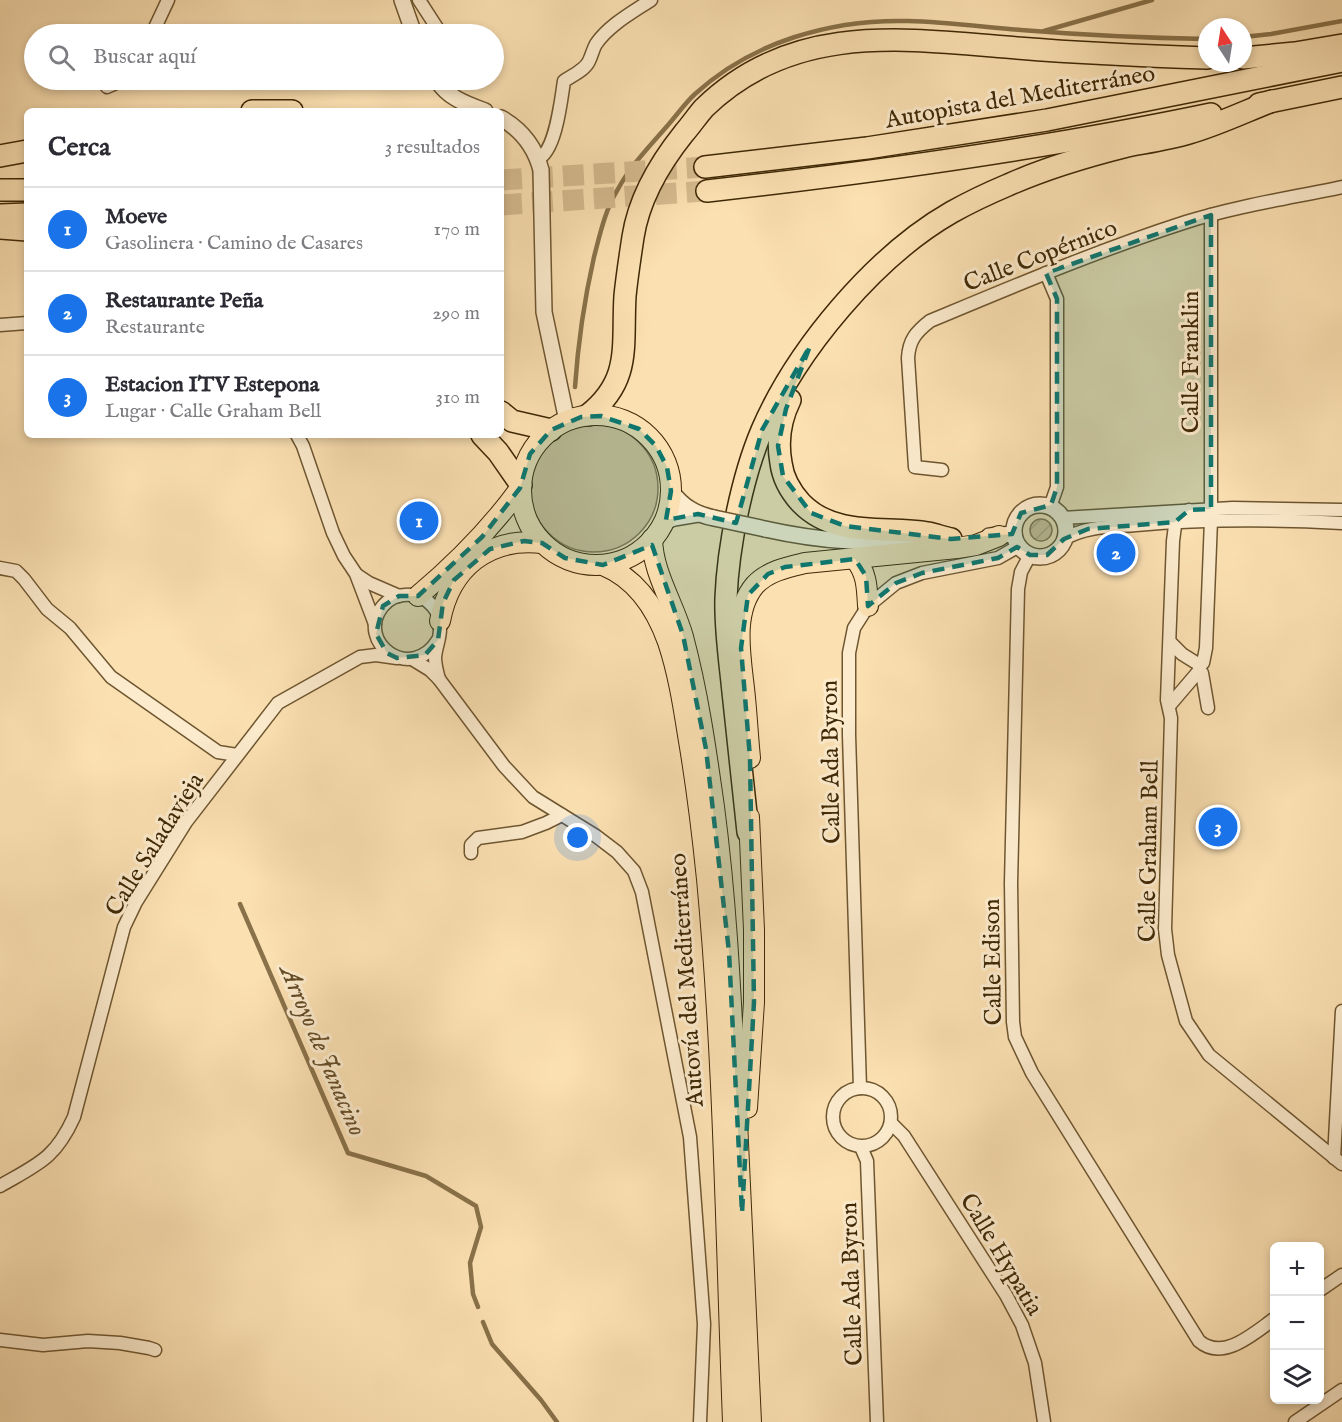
<!DOCTYPE html>
<html lang="es">
<meta charset="utf-8">
<style>
body{margin:0;font-family:"IM FELL English",serif;background:#f2f2f3;color:#2b2b33}
.controls{position:absolute;right:18px;bottom:18px;display:grid;overflow:hidden;border-radius:9px;box-shadow:0 3px 9px #0003}
.controls button{width:54px;height:54px;display:grid;place-items:center;padding:0;border:0;border-bottom:2px solid #e1e1e2;background:#fff;color:#2b2b33;font:30px sans-serif}
.compass{position:absolute;left:1198px;top:18px;width:54px;height:54px;border-radius:50%;background:#fff;box-shadow:0 3px 9px #0003;rotate:348deg}
.you{position:absolute;left:578px;top:838px;width:21px;height:21px;margin:-15px;border:4px solid #fff;border-radius:50%;background:#1a73e8;box-shadow:0 0 0 9px #1a73e833}
.badge{display:grid;place-items:center;width:39px;height:39px;border-radius:50%;background:#1a73e8;color:#fff;font-size:20px;font-weight:700}
.pin{position:absolute;translate:-50% -50%;border:3px solid #fff;box-shadow:0 2px 6px #0006}
.list{margin:0;padding:0;list-style:none}
h2{display:flex;justify-content:space-between;align-items:center;height:78px;margin:0;padding:0 24px;font-size:26px}
h2 small{font-size:20px;font-weight:400;color:#7c7c81}
.list li{display:grid;grid-template-columns:39px 1fr auto;gap:18px;align-items:center;box-sizing:border-box;height:84px;padding:0 24px;border-top:2px solid #e1e1e2}
.list b{display:block;font-size:22px;white-space:nowrap}
.list p{margin:0;font-size:20px;white-space:nowrap;color:#7c7c81}
.list em{font-size:20px;font-style:normal;color:#7c7c81}
.icon{flex:none;width:33px;height:33px;fill:none;stroke:currentColor;stroke-width:2;stroke-linecap:round;stroke-linejoin:round}
.map{position:relative;flex:none;width:1342px;height:1422px;overflow:hidden}
.search{position:absolute;background:#fff;box-shadow:0 3px 9px #0003;left:24px;top:24px;width:480px;height:66px;display:flex;align-items:center;gap:15px;box-sizing:border-box;padding:0 21px;border-radius:33px;color:#7c7c81;font-size:22px}
.panel{position:absolute;background:#fff;box-shadow:0 3px 9px #0003;left:24px;top:108px;width:480px;height:330px;border-radius:9px}
.map>svg:first-child{display:block}
</style>
<div class="map">
<svg width="1342" height="1422" viewBox="0 0 1342 1422">
<defs>
<pattern id="garden-furrows" width="10" height="10" patternUnits="userSpaceOnUse" patternTransform="scale(1.5)"><rect width="10" height="10" fill="#dbc195"/><path d="M-1 1l2-2M0 10L10 0M9 11l2-2" fill="none" stroke="#bda67f"/></pattern>
</defs>
<rect width="100%" height="100%" fill="#fbe0b2"/>
<filter id="stains"><feTurbulence type="fractalNoise" baseFrequency=".00333" numOctaves="4"/><feColorMatrix values="0 0 0 0 .2 0 0 0 0 .09 0 0 0 0 .02 0 0 0 .5 -.17"/></filter>
<radialGradient id="worn" r=".72"><stop offset=".6" stop-color="#630" stop-opacity="0"/><stop offset="1" stop-color="#630" stop-opacity=".3"/></radialGradient>
<!-- grass -->
<circle fill="#dbc195" stroke="#8d744d" stroke-width="1.5" cx="594" cy="488" r="64"/>
<!-- garden -->
<circle fill="url(#garden-furrows)" stroke="#8d744d" stroke-width="1.5" cx="1041" cy="530" r="11"/>
<g fill="none" stroke-linecap="round" stroke-linejoin="round">
<!-- stream -->
<g stroke="#897149" stroke-width="4.5">
<polyline points="1044,31 1152,0"/>
<polyline points="1243,37 1271,34 1342,21"/>
<path d="M575 387C578 343 584 301 594 257 600 234 605 210 618 189 631 165 650 146 668 125 677 115 685 103 695 94 752 42 831 19 908 21 946 22 984 27 1021 30 1083 35 1145 38 1207 39"/>
<polyline points="240,904 348,1153 426,1176 476,1206 481,1227 470,1263 473,1294 478,1307"/>
<polyline points="483,1322 492,1344 541,1400 557,1422"/>
</g>
<!-- motorway-tunnel -->
<g stroke="#d5bb8f" stroke-width="21" stroke-dasharray="21 10" stroke-linecap="butt">
<polyline points="501,180 705,167"/>
<polyline points="501,205 707,191"/>
</g>
<defs>
<g id="minor">
<polyline points="419,0 441,34"/>
<polyline points="152,34 168,0"/>
<polyline points="107,87 123,80"/>
<path d="M538 159C556 151 561 100 564 81 573 75 585 70 589 61 592 55 593 49 596 44 609 25 633 12 651 0"/>
<polyline points="1046,273 1057,299 1057,487 1050,507"/>
<polyline points="0,325 27,323"/>
<polyline points="297,435 303,446 333,533 344,556 356,574 375,624"/>
<path d="M942 470 915 467 908 358C909 340 916 332 930 321 1014 286 1099 250 1186 222 1237 206 1290 198 1342 187"/>
<polyline points="1189,510 1176,518 1173,541 1167,700 1171,718 1165,929 1168,955 1186,1021 1209,1055 1342,1164"/>
<polyline points="1062,518 1233,508 1342,510"/>
<path d="M1064 539C1086 526 1111 527 1136 525 1206 519 1271 519 1342 523"/>
<path d="M1030 555 1021 572 1018 589 1011 883 1013 1022 1015 1037 1032 1073 1199 1341C1223 1362 1254 1333 1274 1319"/>
<polyline points="0,568 16,571 24,579 47,609 70,628 111,677 218,752 237,755"/>
<polyline points="357,575 369,583 399,596"/>
<path d="M438 640C411 684 355 642 382 607 389 598 400 594 411 595 428 596 442 612 440 629 440 639 436 647 435 657 435 664 437 672 439 679"/>
<polyline points="1170,642 1182,654 1198,664"/>
<polyline points="412,659 430,670 439,679 504,766 533,797 596,836 617,852 634,871 642,892 690,1137 704,1324 700,1422"/>
<polyline points="1203,663 1206,648 1211,520 1211,215"/>
<polyline points="1202,673 1208,708"/>
<polyline points="1169,706 1198,672"/>
<polyline points="471,853 471,845 478,838 522,832 546,823 562,815"/>
<circle cx="862" cy="1117" r="29"/>
<polyline points="860,1088 849,735 849,653 854,628 868,606 896,583 922,573 998,558 1019,546"/>
<polyline points="891,1123 904,1136 1006,1295 1022,1325 1035,1363 1044,1422"/>
<polyline points="861,1147 867,1161 877,1422"/>
<polyline points="1334,1158 1342,1011"/>
<path d="M0 1186C38 1164 55 1159 74 1117L124 927 136 902 186 822 278 703 360 657 376 655 397 658"/>
<polyline points="1320,1290 1342,1275"/>
<polyline points="0,1340 43,1345 88,1341 120,1343 149,1348 155,1350"/>
<polyline points="1295,1422 1342,1390"/>
</g>
<g id="tertiary">
<polyline points="402,0 414,34"/>
<path d="M437 80C448 98 466 104 485 111"/>
<path d="M501 118C522 130 535 147 541 170L544 312 567 421"/>
<path d="M671 491C683 507 695 514 714 518"/>
<circle cx="1040" cy="531" r="26"/>
<polyline points="664,522 674,518 698,514"/>
<path d="M765 529C823 542 870 544 929 540"/>
<polyline points="989,536 1014,534"/>
</g>
<g id="trunk">
<circle cx="596" cy="490" r="75"/>
<path d="M652 539C653 574 674 604 683 637 698 693 706 750 714 807 727 905 731 1002 736 1100 741 1208 746 1315 751 1422"/>
<path d="M855 559C867 573 867 588 868 606"/>
<path d="M603 565C637 579 656 608 668 642 678 672 683 703 688 735 696 782 702 830 707 879 724 1059 726 1241 733 1422"/>
<path d="M418 596C457 563 491 529 521 487"/>
<path d="M440 621C450 568 488 537 542 543"/>
<path d="M750 758C748 738 747 718 745 698 742 663 730 614 755 585 768 571 788 567 805 563L957 548 976 545 999 536"/>
<polyline points="747,1108 754,1002 754,930 749,817"/>
</g>
<g id="motorway">
<polyline points="1243,58 1295,53 1342,45"/>
<polyline points="1259,104 1342,87"/>
<polyline points="252,111 292,111"/>
<polyline points="0,156 27,151"/>
<polyline points="705,167 867,148 1047,120 1342,61"/>
<polyline points="0,190 27,190"/>
<path d="M707 191C876 172 1044 149 1211 114"/>
<polyline points="0,215 27,214"/>
<polyline points="0,228 27,230"/>
<path d="M790 400C780 420 777 441 781 463 783 479 790 491 801 503 835 538 885 526 928 533 936 535 943 537 951 539"/>
<polyline points="501,412 512,421 551,430"/>
<path d="M588 415C632 380 622 346 625 296 627 276 630 257 633 237 639 198 660 163 684 133 691 125 697 116 704 108 793 21 906 39 1017 48 1080 53 1143 56 1207 58"/>
<polyline points="482,435 498,452 521,485"/>
<path d="M748 832C743 786 738 739 733 692 730 661 725 629 726 598 728 547 742 477 762 430 797 349 875 256 952 212 970 202 989 193 1008 185 1046 168 1087 156 1127 146 1148 142 1169 139 1189 133 1217 125 1244 112 1272 101"/>
</g>
</defs>
<!-- minor casing -->
<use href="#minor" stroke="#6e5630" stroke-width="15"/>
<!-- tertiary casing -->
<use href="#tertiary" stroke="#6e5630" stroke-width="18"/>
<!-- trunk casing -->
<use href="#trunk" stroke="#3f2805" stroke-width="22"/>
<!-- motorway casing -->
<use href="#motorway" stroke="#3f2805" stroke-width="24"/>
<!-- minor -->
<use href="#minor" stroke="#fcebcd" stroke-width="12"/>
<!-- tertiary -->
<use href="#tertiary" stroke="#fcebcd" stroke-width="15"/>
<!-- trunk -->
<use href="#trunk" stroke="#fbe0b2" stroke-width="20"/>
<!-- motorway -->
<use href="#motorway" stroke="#fbe0b2" stroke-width="21"/>
<defs>
<polyline id="tertiary-bridge" points="714,518 765,529"/>
</defs>
<!-- tertiary-bridge casing -->
<use href="#tertiary-bridge" stroke="#6e5630" stroke-width="18" stroke-linecap="butt"/>
<!-- tertiary-bridge -->
<use href="#tertiary-bridge" stroke="#fcebcd" stroke-width="15"/>
</g>
<!-- marked area -->
<path fill="#0f766e" fill-opacity="0.2" stroke="#0f766e" stroke-width="4.5" stroke-dasharray="12 8" stroke-linejoin="round" d="M1211 215V509L1189 510 1175 522 1088 529 1064 539 1047 555H1030L1017 547 998 558 922 573 896 583 868 606 866 576 855 559 785 567 768 574 748 595 741 648 750 758 754 1002 742 1213 729 952 706 749 683 635 652 545 603 565 565 558 542 543 524 541 490 549 454 580 443 603 438 640 425 655 397 658 387 653 376 634 383 606 399 596H418L482 537 520 488 530 454 551 430 581 417 601 416 639 429 656 446 667 467 671 491 666 520 698 514 736 523 762 430 810 346 786 409 778 446 783 476 811 513 845 526 951 539 1012 534 1021 513 1051 505 1057 487V299L1046 273Z"/>
<g text-anchor="middle" stroke-width="6" stroke-linejoin="round" paint-order="stroke">
<!-- street labels -->
<g font-size="24" fill="#3f2805" stroke="#fcebcd">
<text transform="translate(1020 96) rotate(-10)" y="8">Autopista del Mediterráneo</text>
<text transform="translate(1040 255) rotate(-21)" y="8">Calle Copérnico</text>
<text transform="translate(1190 362) rotate(-90)" y="8">Calle Franklin</text>
<text transform="translate(830 762) rotate(-91)" y="8">Calle Ada Byron</text>
<text transform="translate(154 844) rotate(-58)" y="8">Calle Saladavieja</text>
<text transform="translate(1148 851) rotate(-89)" y="8">Calle Graham Bell</text>
<text transform="translate(992 962) rotate(-91)" y="8">Calle Edison</text>
<text transform="translate(686 980) rotate(-94)" y="8">Autovía del Mediterráneo</text>
<text transform="translate(1002 1254) rotate(59)" y="8">Calle Hypatia</text>
<text transform="translate(851 1284) rotate(-92)" y="8">Calle Ada Byron</text>
</g>
<!-- water labels -->
<g font-size="26" font-style="italic" fill="#644c27" stroke="#fcebcd">
<text transform="translate(324 1050) rotate(67)" y="9">Arroyo de Janacino</text>
</g>
</g>
<rect width="100%" height="100%" filter="url(#stains)"/>
<rect width="100%" height="100%" fill="url(#worn)"/>
</svg>
<div class="controls">
<button>+</button>
<button>−</button>
<button><svg class="icon" aria-label="layers" viewBox="0 0 24 24"><path d="M12 4l9 5-9 5-9-5zM3 14l9 5 9-5"/></svg></button>
</div>
<svg class="compass" viewBox="-18 -18 36 36"><path d="M0-13l5 13h-10z" fill="#e53935"/><path d="M0 13l5-13h-10z" fill="#7c7c81"/></svg>
<div class="you"></div>
<div class="pin badge" style="left:419px;top:521px">1</div>
<div class="pin badge" style="left:1116px;top:553px">2</div>
<div class="pin badge" style="left:1218px;top:827px">3</div>
<div class="search"><svg class="icon" aria-label="search" viewBox="0 0 24 24"><circle cx="10" cy="10" r="6"/><path d="M15 15l6 6"/></svg>Buscar aquí</div>
<section class="panel">
<h2>Cerca<small>3 resultados</small></h2>
<ul class="list">
<li><span class="badge">1</span><div><b>Moeve</b><p>Gasolinera · Camino de Casares</p></div><em>170 m</em></li>
<li><span class="badge">2</span><div><b>Restaurante Peña</b><p>Restaurante</p></div><em>290 m</em></li>
<li><span class="badge">3</span><div><b>Estacion ITV Estepona</b><p>Lugar · Calle Graham Bell</p></div><em>310 m</em></li>
</ul>
</section>
</div>
